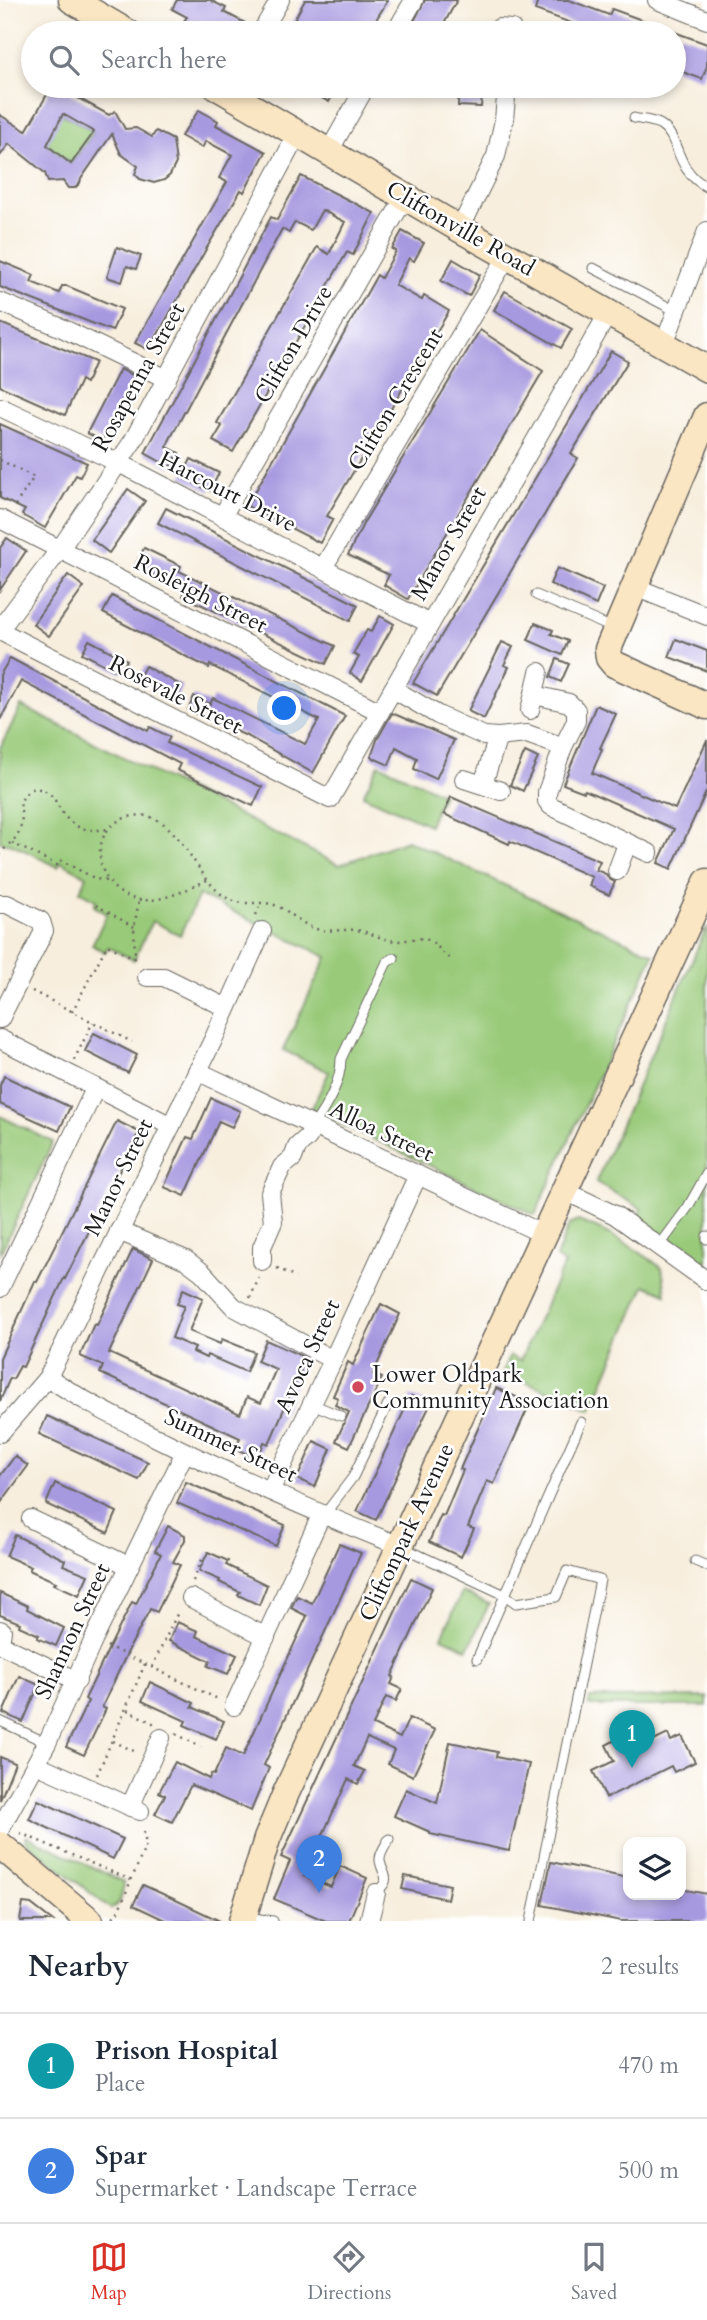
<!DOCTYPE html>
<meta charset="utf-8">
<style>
body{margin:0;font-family:Cardo,serif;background:#f6f6f7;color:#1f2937}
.controls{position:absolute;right:21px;bottom:21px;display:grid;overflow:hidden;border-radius:14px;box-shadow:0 4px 10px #0003}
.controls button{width:63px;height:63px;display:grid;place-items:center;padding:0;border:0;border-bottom:2px solid #e0e1e3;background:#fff;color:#1f2937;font:35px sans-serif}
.you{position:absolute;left:285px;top:709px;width:24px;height:24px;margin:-18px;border:5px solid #fff;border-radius:50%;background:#1a73e8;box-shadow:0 0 0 10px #1a73e833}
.badge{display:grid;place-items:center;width:46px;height:46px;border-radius:50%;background:#d93025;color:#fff;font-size:23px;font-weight:700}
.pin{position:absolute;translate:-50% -58px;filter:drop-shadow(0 2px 4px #0008)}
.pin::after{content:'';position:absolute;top:37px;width:24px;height:21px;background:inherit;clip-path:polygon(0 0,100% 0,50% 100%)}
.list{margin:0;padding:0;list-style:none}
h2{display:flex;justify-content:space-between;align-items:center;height:91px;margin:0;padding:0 28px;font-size:30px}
h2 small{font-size:23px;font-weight:400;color:#747a83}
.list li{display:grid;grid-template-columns:46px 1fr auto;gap:21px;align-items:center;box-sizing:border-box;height:105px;padding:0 28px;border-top:2px solid #e0e1e3}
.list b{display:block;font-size:26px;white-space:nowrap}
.list p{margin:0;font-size:23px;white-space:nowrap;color:#747a83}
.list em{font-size:23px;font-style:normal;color:#747a83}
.icon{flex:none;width:38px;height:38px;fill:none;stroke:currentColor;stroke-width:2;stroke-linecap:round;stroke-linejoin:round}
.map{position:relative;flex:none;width:707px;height:1921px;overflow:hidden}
.search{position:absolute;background:#fff;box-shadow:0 4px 10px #0003;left:21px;right:21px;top:21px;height:77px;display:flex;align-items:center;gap:18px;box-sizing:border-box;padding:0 24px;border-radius:38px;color:#747a83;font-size:26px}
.sheet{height:301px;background:#fff}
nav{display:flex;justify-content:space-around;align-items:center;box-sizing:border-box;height:98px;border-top:2px solid #e0e1e3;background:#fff;font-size:19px;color:#747a83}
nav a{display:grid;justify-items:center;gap:4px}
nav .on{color:#d93025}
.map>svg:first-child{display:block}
</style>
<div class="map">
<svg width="707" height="1921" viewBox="0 0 707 1921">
<rect width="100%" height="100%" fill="#fff"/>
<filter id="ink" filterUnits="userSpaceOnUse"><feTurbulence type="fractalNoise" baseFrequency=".0143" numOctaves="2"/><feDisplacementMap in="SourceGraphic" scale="14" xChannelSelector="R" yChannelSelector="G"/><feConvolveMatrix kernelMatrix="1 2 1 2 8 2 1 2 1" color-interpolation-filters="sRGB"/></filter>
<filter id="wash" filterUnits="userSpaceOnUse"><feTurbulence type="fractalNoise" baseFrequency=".00686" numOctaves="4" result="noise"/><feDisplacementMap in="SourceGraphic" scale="28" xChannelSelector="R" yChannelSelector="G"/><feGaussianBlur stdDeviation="1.57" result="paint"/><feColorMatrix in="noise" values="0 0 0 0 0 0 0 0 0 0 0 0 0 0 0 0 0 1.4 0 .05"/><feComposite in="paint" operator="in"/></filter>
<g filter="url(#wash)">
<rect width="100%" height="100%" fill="#f7eedd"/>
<!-- green -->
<g fill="#99ca79" stroke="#5a734a" stroke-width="2">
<polygon points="55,110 94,132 71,164 47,145"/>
<polygon points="21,706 339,865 407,840 654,954 535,1215 311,1110 329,1072 283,1050 327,957 199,895 180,935 152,921 134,960 108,947 105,952 92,945 107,914 94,906 96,900 80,891 87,876 61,862 58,867 12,844 0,842 0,748"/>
<polygon points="379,764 443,794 429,825 363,795"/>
<polygon points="707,926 707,1264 638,1219 642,1209 596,1182"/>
<polygon points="0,1116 53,1142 0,1254"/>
<path d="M578 1221C610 1232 635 1248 662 1268L666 1294 645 1285 591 1410 502 1371 510 1356 520 1361 564 1264 556 1258 569 1225Z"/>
<polygon points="462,1592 489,1604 468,1649 442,1637"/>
<polygon points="707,1697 707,1706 589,1706 590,1698"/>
<path d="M27 1836 124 1882C123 1893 121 1903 111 1909L25 1841Z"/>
</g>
<g id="blocks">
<!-- building -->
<g fill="#a799e0" fill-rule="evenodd">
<polygon points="177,0 210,0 226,8 224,12 245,23 239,33 207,33 184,21 187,17 172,9"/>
<polygon points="305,0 388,0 368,33 314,33 309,30 307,33 287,33"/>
<polygon points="425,0 457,0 439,33 408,33"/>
<polygon points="538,0 569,0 609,15 612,9 707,44 707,66 702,79 674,69 674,33 599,33 535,10"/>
<path d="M52 86H73L69 93 109 115 115 111 125 129 136 128 152 137 156 131 173 140 176 163 170 175 164 180 154 183 140 179 135 174 138 166 121 154 112 134 81 179 80 183 75 188H68L63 181 48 182 45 173 9 144 0 156V115L26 131ZM63 114 94 132 71 164 47 145Z"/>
<polygon points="300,86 338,86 329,102"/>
<polygon points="459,86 483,86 481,107 458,106"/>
<polygon points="199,110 218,121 216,125 266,152 244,192 241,190 209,244 149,350 135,343 227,182 219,178 232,155 206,141 202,148 181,136"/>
<polygon points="301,176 374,213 353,255 347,252 233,452 213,441 222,426 217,423 317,247 329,254 345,222 322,210 311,230 295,222 289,233 282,229 169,441 167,447 179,453 170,467 145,453 271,217 277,220"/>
<polygon points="402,231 424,243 414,261 409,258 395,285 422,300 424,296 449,311 327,516 333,519 320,543 247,506 377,275 381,278 396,251 392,249"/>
<polygon points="117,247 141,256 136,269 127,266 122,282 107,277"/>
<polygon points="453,259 480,275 469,296 441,281"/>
<polygon points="0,261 34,275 31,282 59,293 62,286 67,286 122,309 112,331 0,287"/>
<polygon points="505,291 572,329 561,348 494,310"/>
<polygon points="0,323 95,362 86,383 81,380 65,415 0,386"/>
<polygon points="480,330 543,371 408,599 384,585 389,575 348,555 364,522"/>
<polygon points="611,351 628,361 571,454 578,458 437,696 413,683"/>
<polygon points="120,369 135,376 102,441 87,433"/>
<polygon points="0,424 87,463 80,477 76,475 45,528 22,515 25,510 0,498"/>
<polygon points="191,459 219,473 210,491 182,477"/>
<polygon points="128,489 145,501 109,553 92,540"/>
<polygon points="166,508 358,605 350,621 158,523"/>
<polygon points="7,538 26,551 0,590 0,548"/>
<polygon points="144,548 181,566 179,571 335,646 326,664 183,596 185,591 135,566"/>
<polygon points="557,568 603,588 596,605 550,584"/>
<polygon points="68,575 84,587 49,636 33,624"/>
<polygon points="112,596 345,716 313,773 249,737 188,710 194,696 210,704 213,698 305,744 319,720 210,665 209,668 187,657 103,613"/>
<polygon points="380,616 394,624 362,681 350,673 359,657 353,654 367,630 371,632"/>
<polygon points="535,623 553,630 551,634 568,641 562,655 528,640"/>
<polygon points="676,639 707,651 707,671 669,657"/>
<polygon points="89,640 127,660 120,673 82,653"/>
<polygon points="502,642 513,647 504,665 509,667 484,719 468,711"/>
<polygon points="10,658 148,731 150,727 170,737 167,743 262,787 253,806 177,770 180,764 21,681 0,720 0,675"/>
<polygon points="557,659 569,664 561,682 550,677"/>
<polygon points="145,666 182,686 176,699 138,679"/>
<polygon points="596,705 616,714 600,748 602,749 592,773 675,809 707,740 707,790 671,869 658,863 674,829 585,790 584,792 563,784"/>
<polygon points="392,713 454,740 436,779 414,769 417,758 396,747 389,765 371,757 377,740"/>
<polygon points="525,752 538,758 523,791 510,785"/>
<polygon points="451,797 600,861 596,870 606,874 609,879 615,882 609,895 589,886 592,877 510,841 509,844 444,814"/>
<polygon points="94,1033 137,1055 128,1073 85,1051"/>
<polygon points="4,1076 70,1107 59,1131 0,1104 0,1085"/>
<polygon points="211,1098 240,1111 232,1127 219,1121 185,1196 164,1187 187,1137 193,1139"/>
<polygon points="117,1121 139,1132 65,1279 64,1278 23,1367 20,1366 13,1379 10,1378 0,1401 0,1358 35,1281 37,1282"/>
<polygon points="133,1249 153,1259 109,1353 240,1414 247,1397 261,1403 276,1369 257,1361 266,1340 306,1358 269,1444 264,1442 258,1458 235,1449 240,1438 100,1373 103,1366 80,1356 94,1324 97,1325"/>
<polygon points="183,1289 203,1298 189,1331 220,1344 222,1339 254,1352 246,1372 207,1355 206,1358 193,1352 195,1348 172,1338 184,1306 177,1304"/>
<polygon points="381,1304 400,1314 373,1374 382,1378 349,1447 336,1441 349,1412 335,1405 338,1398 333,1396 348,1362 353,1365"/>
<polygon points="496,1388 530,1403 494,1484 487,1481 468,1527 474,1529 461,1557 429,1542 441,1515 444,1516 463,1470 460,1469"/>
<polygon points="411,1396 430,1405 376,1520 357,1511"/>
<polygon points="47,1416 148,1462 139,1480 39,1434"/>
<polygon points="314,1441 331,1449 315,1487 297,1479"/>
<polygon points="15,1456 28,1466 0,1504 0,1476"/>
<polygon points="186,1482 285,1525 276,1546 177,1503"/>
<polygon points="55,1483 117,1512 108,1533 46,1504"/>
<polygon points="168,1526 185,1535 185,1540 173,1562 180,1565 157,1612 150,1609 130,1647 102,1707 106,1709 84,1755 66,1747 88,1701 85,1699 109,1648 132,1602 136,1604 161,1554 155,1551"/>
<polygon points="15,1535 65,1560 63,1565 88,1575 79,1595 54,1584 56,1582 29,1570 31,1567 6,1556"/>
<polygon points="339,1544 361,1553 264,1765 269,1768 251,1811 191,1785 172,1822 155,1814 165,1795 159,1792 175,1762 209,1779 211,1774 214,1775 226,1748 243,1756 307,1616 291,1608 297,1596 312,1603"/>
<polygon points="208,1552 228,1561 226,1565 267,1585 259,1605 238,1595 240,1592 219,1582 220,1580 199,1571"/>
<polygon points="411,1578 432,1588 392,1676 394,1677 391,1684 402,1689 396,1701 386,1697 373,1725 400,1738 409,1718 435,1730 413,1776 388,1764 394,1750 367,1738 354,1766 365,1771 358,1784 348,1779 304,1876 331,1887 340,1866 367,1878 349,1921 326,1921 274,1899 290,1861 281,1857"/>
<polygon points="0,1593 28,1606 27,1609 64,1628 56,1646 37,1638 39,1635 19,1626 20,1623 0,1615"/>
<polygon points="177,1622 198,1631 196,1636 237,1655 228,1674 208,1666 210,1661 169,1641"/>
<polygon points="19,1676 39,1685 23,1722 3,1713"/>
<polygon points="150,1682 194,1703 192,1707 224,1721 216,1739 184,1725 186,1721 142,1701"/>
<polygon points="668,1734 671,1741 682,1736 695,1762 674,1772 671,1766 606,1798 593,1771 614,1761 606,1745 623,1736 631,1752"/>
<polygon points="450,1742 497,1752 496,1757 529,1764 509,1851 430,1834 430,1832 394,1816 406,1789 437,1803"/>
<polygon points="0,1757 15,1763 0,1800"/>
<polygon points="38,1800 123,1839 113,1859 29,1819"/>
<polygon points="551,1862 628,1878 628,1895 681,1895 681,1889 707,1894 707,1921 621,1921 542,1905"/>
<polygon points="405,1876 450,1885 447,1899 402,1889"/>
<polygon points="143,1885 178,1901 220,1921 167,1921 133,1905"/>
<polygon points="23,1903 31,1904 53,1921 20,1921"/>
</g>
</g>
</g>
<g filter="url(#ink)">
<use href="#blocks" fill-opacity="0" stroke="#696660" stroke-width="2"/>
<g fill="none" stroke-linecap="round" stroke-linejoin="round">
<defs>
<g id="lane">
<path d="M634 118C642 120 653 120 661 125 681 138 674 170 707 187"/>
<polyline points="593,268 676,311"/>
<polyline points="536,595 615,629"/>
<path d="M313 1126C326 1107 341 1083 341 1059L387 962 394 958"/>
<polyline points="707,1236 707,1239"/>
<polyline points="660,1245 688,1207 707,1173"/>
<polyline points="312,1404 341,1416"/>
<polyline points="324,1515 353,1477 388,1404"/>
<polyline points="402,1547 505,1595 516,1603 556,1597 567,1571 600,1580 531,1921"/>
<polyline points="695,1561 707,1566"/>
<polyline points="477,1659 581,1422"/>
<polyline points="0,1721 47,1743"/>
<path d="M376 1893C393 1877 383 1877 380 1861 379 1854 386 1845 389 1839"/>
<polyline points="247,1917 273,1921"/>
</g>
<g id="street">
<polyline points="657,0 707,20"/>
<polyline points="499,28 512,29 512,33"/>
<polyline points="261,33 280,0"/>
<polyline points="395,33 414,0"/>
<polyline points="328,153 366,86"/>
<polyline points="460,229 496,156 504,120 507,86"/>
<polyline points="0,302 62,328 167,379"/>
<polyline points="664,344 707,231"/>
<polyline points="0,407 119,463 430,624"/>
<polyline points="223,515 405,197"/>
<polyline points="0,519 380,712"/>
<polyline points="323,568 508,255"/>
<polyline points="635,587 707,616"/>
<polyline points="0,629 60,549 133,441 297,135"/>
<polyline points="0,631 330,799 609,312"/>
<polyline points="393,689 438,715 484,736 498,737 527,734 563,747"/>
<polyline points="535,695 569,703 576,710 576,721 563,747 547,792 547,801 551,806 649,853"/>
<polyline points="530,710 539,672"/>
<polyline points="464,779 501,791"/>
<polyline points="483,784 498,737"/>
<polyline points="617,871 627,844"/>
<polyline points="0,904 7,904 41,921 44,931 0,1019"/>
<polyline points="147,977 164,977 227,1008"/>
<polyline points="0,1039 171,1126"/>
<polyline points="197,1071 545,1235"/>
<polyline points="565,1191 615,1215 707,1281"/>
<polyline points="119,1231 186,1260 202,1272 234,1307 333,1360"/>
<polyline points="262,1261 262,1247 273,1222 270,1193 282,1167 293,1158 297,1147 308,1137 313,1126"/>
<polyline points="0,1288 95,1089"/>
<path d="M48 1377C82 1401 118 1418 155 1437 235 1477 317 1513 400 1546"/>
<polyline points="0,1433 48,1377 213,1040 262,931"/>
<polyline points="270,1491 333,1360 418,1175"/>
<polyline points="31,1519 129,1566"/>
<polyline points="191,1598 266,1637"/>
<polyline points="0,1630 2,1631 0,1644 77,1681"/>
<polyline points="234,1706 318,1522 324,1515"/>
<polyline points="36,1764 140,1811"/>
<polyline points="130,1807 161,1738"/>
<polyline points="0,1829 47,1743 94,1639 185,1452"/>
<polyline points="369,1921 376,1893"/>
</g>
<g id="secondary">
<polyline points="72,0 128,33"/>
<polyline points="216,86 460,229 707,369"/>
<polyline points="707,416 608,649 609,658 614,664 707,706"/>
<polyline points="0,1845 90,1921"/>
<polyline points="242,1921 267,1839 286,1793 707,882"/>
</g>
</defs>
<!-- lane casing -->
<use href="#lane" stroke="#696660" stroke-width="11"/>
<!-- street casing -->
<use href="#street" stroke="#696660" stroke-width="20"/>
<!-- secondary casing -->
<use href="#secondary" stroke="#696660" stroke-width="29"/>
<!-- path -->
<g stroke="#696660" stroke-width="2.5" stroke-dasharray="2 5" stroke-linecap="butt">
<polyline points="0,460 34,477 14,507"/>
<polyline points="12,843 57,865 60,860 96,879 107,881"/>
<path d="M0 855C5 845 17 841 20 829 26 811 12 804 31 789 68 784 48 838 109 829"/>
<path d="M207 880C188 889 163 902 141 900 93 895 83 824 133 816 180 808 194 882 229 899 242 906 258 901 271 904 287 908 298 922 313 928 327 933 342 929 356 930 370 932 382 940 397 941 407 941 418 936 428 940 437 944 442 954 453 960"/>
<polyline points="96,905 134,927"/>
<polyline points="256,915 261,903"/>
<polyline points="32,991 132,1042"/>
<polyline points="72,1012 107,945 135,958 134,927 139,901"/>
<polyline points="74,1060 93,1022"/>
<polyline points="277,1268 296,1277"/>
<polyline points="250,1298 259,1278"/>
<polyline points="193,1581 203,1557"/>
<polyline points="107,1646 218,1699"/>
<polyline points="152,1667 179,1610"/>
<polyline points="127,1710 155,1724"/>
<polyline points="176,1734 201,1747"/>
<polyline points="113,1741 138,1753"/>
<polyline points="97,1775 145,1664"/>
<polyline points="20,1833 131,1880"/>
<polyline points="113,1917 117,1914 146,1845 143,1828"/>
</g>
<!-- lane -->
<use href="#lane" stroke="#fff" stroke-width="9"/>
<!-- street -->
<use href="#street" stroke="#fff" stroke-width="18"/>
<!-- secondary -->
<use href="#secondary" stroke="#fbe6c4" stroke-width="26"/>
</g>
</g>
<!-- markers -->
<circle fill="#d1495b" stroke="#fff" stroke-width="2.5" cx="358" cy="1387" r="7"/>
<g text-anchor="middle" stroke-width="5" stroke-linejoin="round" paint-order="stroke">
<!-- street labels -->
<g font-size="23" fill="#1c1c1c" stroke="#fff">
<text transform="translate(461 228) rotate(30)" y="8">Cliftonville Road</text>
<text transform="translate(293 344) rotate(-60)" y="8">Clifton Drive</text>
<text transform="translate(138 377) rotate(-61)" y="8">Rosapenna Street</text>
<text transform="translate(395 399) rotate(-59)" y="8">Clifton Crescent</text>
<text transform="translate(228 491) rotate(27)" y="8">Harcourt Drive</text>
<text transform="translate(448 543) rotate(-60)" y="8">Manor Street</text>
<text transform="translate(201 593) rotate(27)" y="8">Rosleigh Street</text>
<text transform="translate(176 694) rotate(27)" y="8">Rosevale Street</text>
<text transform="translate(382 1131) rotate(25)" y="8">Alloa Street</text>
<text transform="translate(118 1177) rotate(-64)" y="8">Manor Street</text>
<text transform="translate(307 1356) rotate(-65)" y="8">Avoca Street</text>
<text transform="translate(231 1445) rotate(25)" y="8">Summer Street</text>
<text transform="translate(406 1532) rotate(-65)" y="8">Cliftonpark Avenue</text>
<text transform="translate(72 1631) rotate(-65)" y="8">Shannon Street</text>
</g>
<!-- poi labels -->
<g font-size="23" fill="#1c1c1c" stroke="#fff" text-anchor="start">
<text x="372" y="1382">Lower Oldpark<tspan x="372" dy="26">Community Association</tspan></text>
</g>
</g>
</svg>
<div class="controls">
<button><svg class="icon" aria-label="layers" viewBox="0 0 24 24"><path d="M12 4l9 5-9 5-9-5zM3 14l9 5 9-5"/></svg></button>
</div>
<div class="you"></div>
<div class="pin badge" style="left:632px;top:1768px;background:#0f9aa8">1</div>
<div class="pin badge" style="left:319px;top:1893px;background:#3f7fe0">2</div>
<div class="search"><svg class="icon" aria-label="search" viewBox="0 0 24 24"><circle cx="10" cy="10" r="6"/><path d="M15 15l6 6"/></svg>Search here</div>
</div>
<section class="sheet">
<h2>Nearby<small>2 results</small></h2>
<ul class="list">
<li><span class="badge" style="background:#0f9aa8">1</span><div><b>Prison Hospital</b><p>Place</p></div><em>470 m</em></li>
<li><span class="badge" style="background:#3f7fe0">2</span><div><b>Spar</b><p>Supermarket · Landscape Terrace</p></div><em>500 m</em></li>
</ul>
</section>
<nav>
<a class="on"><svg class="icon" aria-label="map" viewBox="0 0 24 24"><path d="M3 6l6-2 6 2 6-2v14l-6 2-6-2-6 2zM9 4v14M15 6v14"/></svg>Map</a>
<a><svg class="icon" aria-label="directions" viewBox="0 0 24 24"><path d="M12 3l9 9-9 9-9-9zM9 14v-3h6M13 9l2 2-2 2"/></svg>Directions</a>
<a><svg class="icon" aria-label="saved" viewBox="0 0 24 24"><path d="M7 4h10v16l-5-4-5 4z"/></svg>Saved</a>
</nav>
